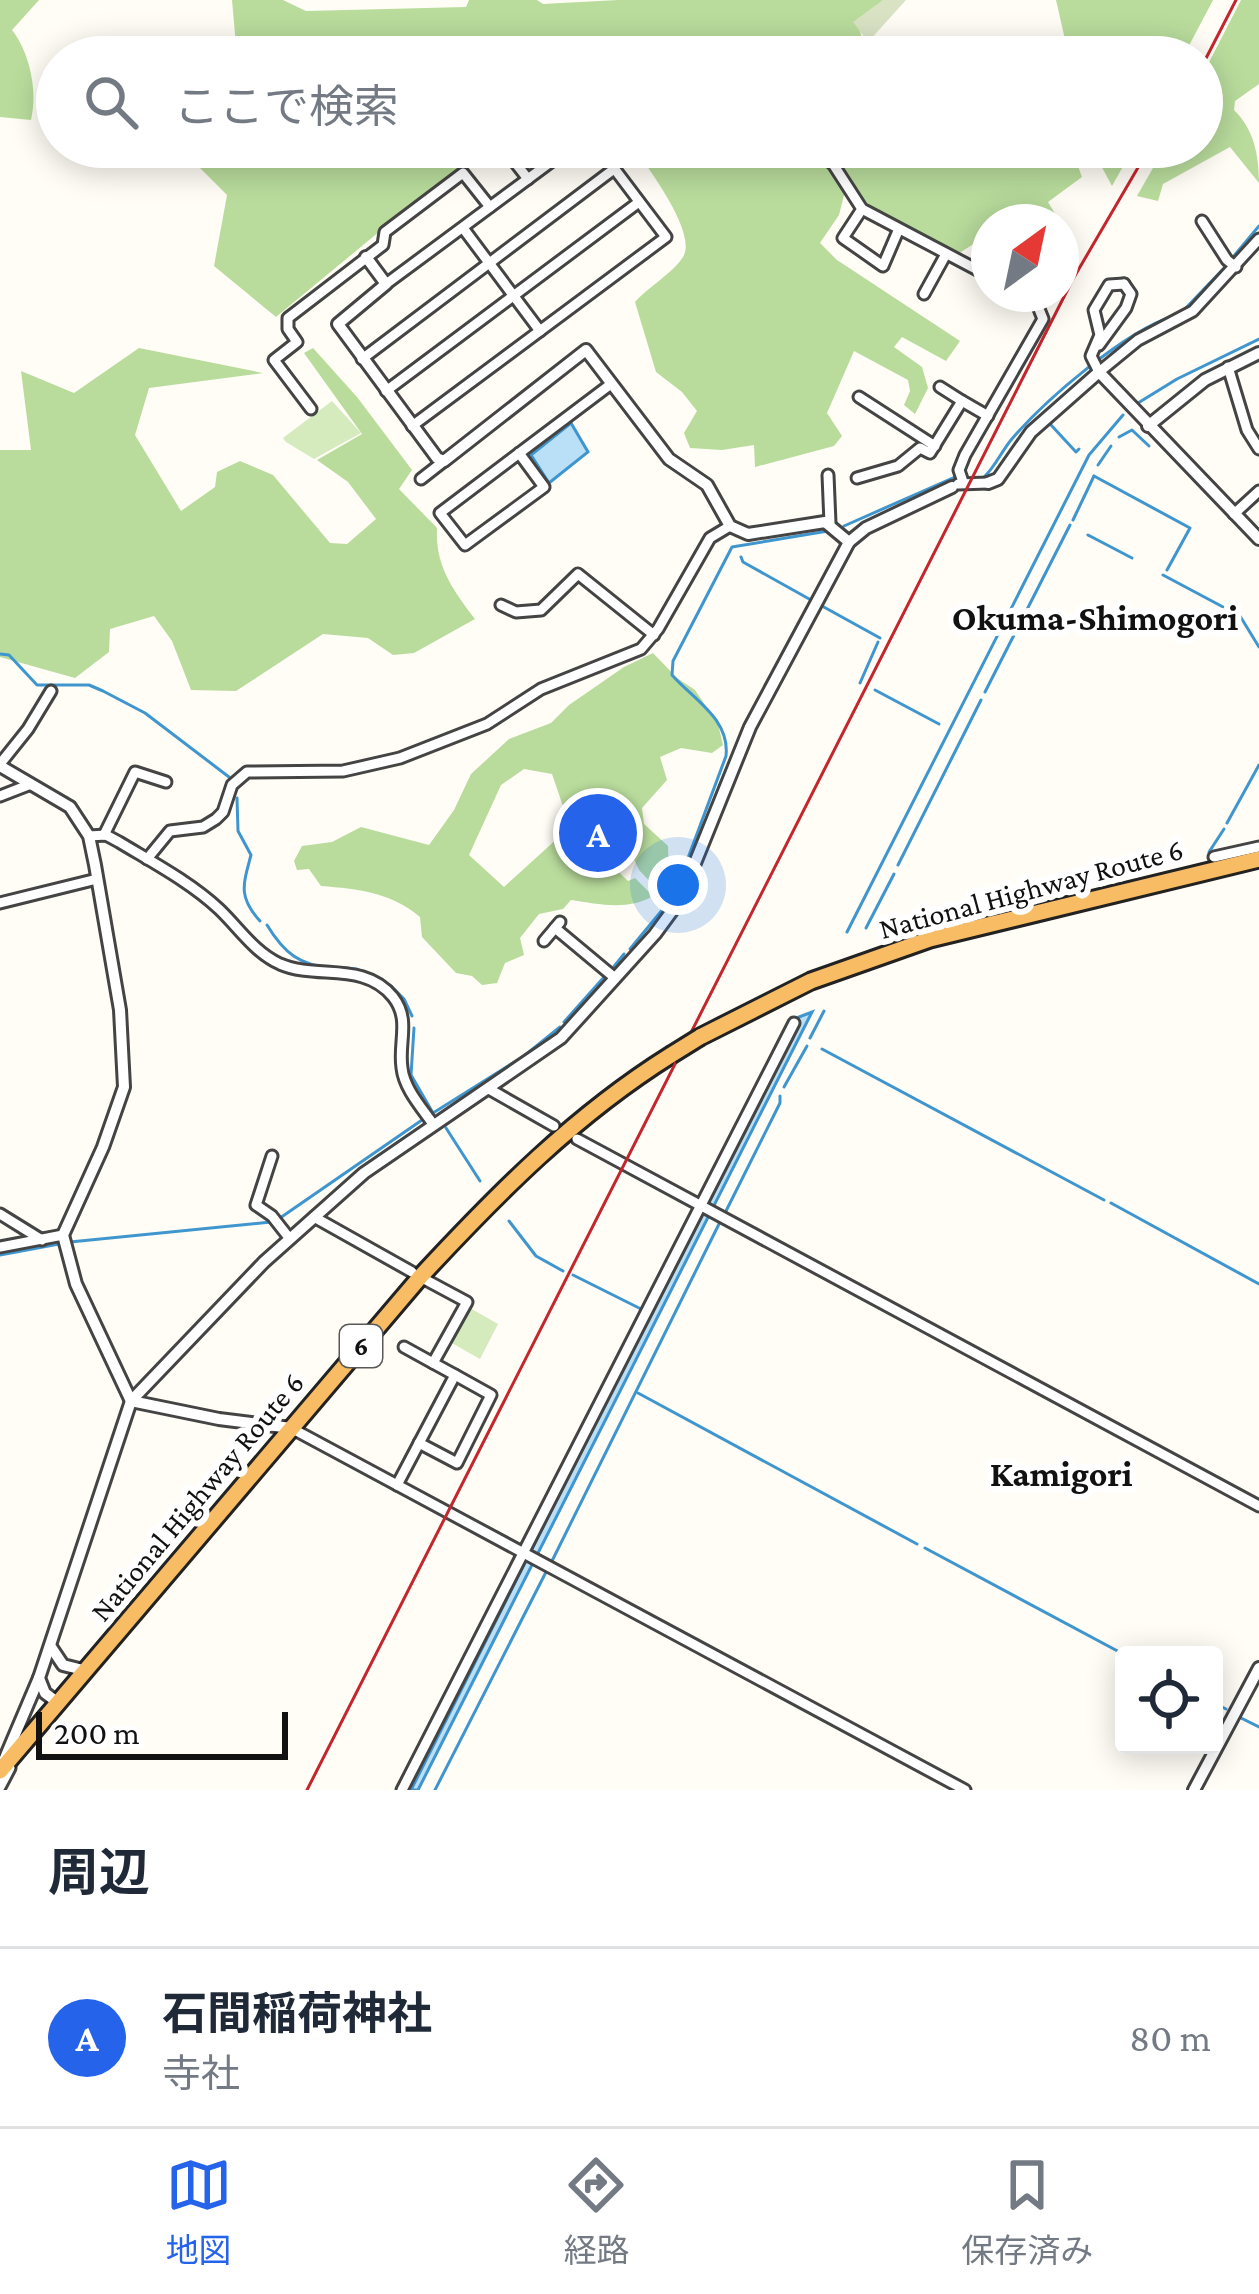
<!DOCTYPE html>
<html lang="ja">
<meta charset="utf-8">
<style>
body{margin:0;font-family:"Crimson Pro","Noto Sans JP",serif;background:#f6f6f7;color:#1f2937}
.controls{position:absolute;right:36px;bottom:36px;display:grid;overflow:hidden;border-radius:12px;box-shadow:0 6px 30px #0003}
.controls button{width:108px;height:108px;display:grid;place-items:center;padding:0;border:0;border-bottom:3px solid #e0e1e3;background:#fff;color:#1f2937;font:60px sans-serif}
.compass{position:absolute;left:971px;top:204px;width:108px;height:108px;border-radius:50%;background:#fff;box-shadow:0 6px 30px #0003;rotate:33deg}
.scale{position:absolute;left:36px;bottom:30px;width:252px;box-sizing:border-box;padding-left:12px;border:6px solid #111;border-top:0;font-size:33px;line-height:42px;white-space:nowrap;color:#111;-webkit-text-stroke:9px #fff;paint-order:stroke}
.you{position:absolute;left:678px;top:885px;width:42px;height:42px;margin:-30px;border:9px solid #fff;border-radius:50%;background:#1a73e8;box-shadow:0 0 0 18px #1a73e833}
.badge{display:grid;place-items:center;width:78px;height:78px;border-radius:50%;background:#2563eb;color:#fff;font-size:39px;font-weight:700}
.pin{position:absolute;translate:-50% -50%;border:6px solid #fff;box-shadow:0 3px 12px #0006}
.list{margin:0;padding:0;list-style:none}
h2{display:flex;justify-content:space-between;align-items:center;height:156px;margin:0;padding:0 48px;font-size:51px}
h2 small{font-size:39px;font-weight:400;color:#747a83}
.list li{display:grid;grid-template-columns:78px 1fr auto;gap:36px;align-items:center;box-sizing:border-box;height:180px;padding:0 48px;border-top:3px solid #e0e1e3}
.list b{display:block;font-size:45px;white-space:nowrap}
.list p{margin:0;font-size:39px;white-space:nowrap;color:#747a83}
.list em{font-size:39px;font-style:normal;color:#747a83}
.icon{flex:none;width:66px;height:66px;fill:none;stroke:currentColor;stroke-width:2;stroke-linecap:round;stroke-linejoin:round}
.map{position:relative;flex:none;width:1259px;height:1790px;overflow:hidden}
.search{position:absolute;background:#fff;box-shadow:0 6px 30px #0003;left:36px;right:36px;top:36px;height:132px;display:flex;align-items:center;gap:30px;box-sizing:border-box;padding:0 42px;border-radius:66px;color:#747a83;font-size:45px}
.sheet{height:336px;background:#fff}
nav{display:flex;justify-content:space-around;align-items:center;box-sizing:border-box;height:168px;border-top:3px solid #e0e1e3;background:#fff;font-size:33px;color:#747a83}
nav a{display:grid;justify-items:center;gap:6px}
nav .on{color:#2563eb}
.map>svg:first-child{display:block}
</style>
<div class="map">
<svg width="1259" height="1790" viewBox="0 0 1259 1790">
<rect width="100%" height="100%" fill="#fffdf5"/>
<!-- green -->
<g fill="#d5ebbd">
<polygon points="332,401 361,433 314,459 286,442 283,438"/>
<polygon points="470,1308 498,1324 480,1359 450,1342"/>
</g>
<!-- forest -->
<g fill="#b9dc9c" fill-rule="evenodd">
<path d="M0 0H39L12 30C30 53 38 92 31 120L0 117Z"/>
<polygon points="232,0 283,0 306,11 466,7 469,0 537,0 543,4 618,0 884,0 857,23 869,57 237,57"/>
<polygon points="1056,0 1213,0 1183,57 1069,57"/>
<path d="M1241 0H1259V84L1235 101 1234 110C1254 129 1259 156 1259 183L1230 147 1163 184 1158 201 1137 196 1165 147H1202V76Z"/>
<polygon points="179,147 497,147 437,184 276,317 214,266 227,195"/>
<path d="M634 147H1071L1082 177 1048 202 1060 222H989V234L958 254 884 215 859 197 844 195 839 215 820 243 837 260 960 341 946 361 902 337 894 347 922 367 928 388 915 414 904 405 910 391 908 380 854 351 827 413 842 436 834 446 755 467 754 445 722 450 690 448 684 433 697 411 682 392 656 372 635 302C648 287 673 273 683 257 698 233 647 167 634 147Z"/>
<polygon points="1091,147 1134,147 1112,186"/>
<path d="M139 348 263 373 149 388 135 435 181 511 215 487 217 472 240 461 273 475 330 543 347 544 376 519 348 482 317 460 362 434 304 353 313 348 357 397 412 470 399 489 437 528C435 566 453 590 475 619L414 653 393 655 368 638 323 634 236 691 191 690 172 641 154 616 110 629 109 652 75 678 0 657V450H31L21 371 74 393Z"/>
<path d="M653 653 677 678 695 690 718 724 723 745 712 753 681 748 660 757 667 780 642 808 644 824 668 846 669 877 659 891 639 870 626 842 590 807 578 824 591 845 628 881 635 878 653 896C628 911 598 904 571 900L563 909 539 914 520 938 524 955 505 963 497 983 482 985 472 976 456 973 422 937 420 917C390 892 358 889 321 886L309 869 297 870 294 861 302 846 332 842 361 827 429 845 454 810 471 774 509 739 551 723 569 705 624 667ZM524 769 552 774 570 827 504 887 469 855 501 785Z"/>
</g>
<!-- cemetery -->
<polygon fill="#d9e3c4" points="883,0 906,0 868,42 853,22"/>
<!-- water -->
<g fill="#b9e0f7" stroke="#3f96cf" stroke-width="3">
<polygon points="571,423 588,452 549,483 531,455"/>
<polygon points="812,1012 418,1790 411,1790 767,1080 799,1017"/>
</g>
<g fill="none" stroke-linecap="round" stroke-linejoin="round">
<!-- stream -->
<g stroke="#3f96cf" stroke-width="3">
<polyline points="1233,257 1259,226"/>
<polyline points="1183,311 1226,266"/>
<polyline points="1138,403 1177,379 1259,339"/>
<polyline points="1051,425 1076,452 1079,449"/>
<polyline points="1119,437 1132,430 1149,446"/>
<polyline points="1098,465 1111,446"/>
<path d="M985 476C994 468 1002 451 1011 440 1045 400 1125 331 1174 316"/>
<polyline points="1094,476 1190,528 1167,570"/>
<polyline points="1073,520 1094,476"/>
<polyline points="844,526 955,477"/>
<polyline points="1088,535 1132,558"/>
<polyline points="741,557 743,562 811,600"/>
<polyline points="1163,575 1240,616 1259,647"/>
<polyline points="822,606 880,638"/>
<polyline points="0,654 9,655 37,685 89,685 103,691 145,713 229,777"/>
<polyline points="860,683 878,642"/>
<polyline points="875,690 939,724"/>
<polyline points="985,692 1070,525"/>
<path d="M237 798 238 831 251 855C243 885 238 897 260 921"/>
<polyline points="1227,823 1259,765"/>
<polyline points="1209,852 1224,829"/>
<path d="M688 858 726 756C730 719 694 700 672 675L673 661 732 547 828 531"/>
<polyline points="898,865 981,700"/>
<path d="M267 925C284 953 300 966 333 968"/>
<polyline points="866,928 894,874"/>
<polyline points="847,932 1089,455 1123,415"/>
<polyline points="630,949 668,903 685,865"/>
<polyline points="342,968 357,969 383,981"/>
<polyline points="612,969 624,954"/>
<polyline points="391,986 404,999 412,1016"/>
<polyline points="564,1022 605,976"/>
<polyline points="414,1028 411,1075 433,1113 524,1056 560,1027"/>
<polyline points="810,1038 824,1011"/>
<polyline points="822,1049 1104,1200"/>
<polyline points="784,1087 807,1046"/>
<polyline points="446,1128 480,1181"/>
<polyline points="1111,1203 1259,1284"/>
<polyline points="725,1213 780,1103 780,1096"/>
<polyline points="280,1218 422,1120"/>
<polyline points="509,1221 536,1256 563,1271"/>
<polyline points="70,1242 271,1222"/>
<polyline points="0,1255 59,1244"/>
<polyline points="573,1275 641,1309"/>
<polyline points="638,1393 917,1544"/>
<polyline points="925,1548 1125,1655"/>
<polyline points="551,1563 720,1222"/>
<polyline points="1214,1703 1226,1709"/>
<polyline points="1241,1718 1259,1727"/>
<polyline points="435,1790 546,1572"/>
</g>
<defs>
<g id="minor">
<polyline points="503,147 528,179"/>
<polyline points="575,147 582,156 593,147"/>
<polyline points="811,147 833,164 862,209 989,276"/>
<polyline points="862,209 843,238 883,266 898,231"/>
<polyline points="1202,221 1227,260 1236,267"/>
<polyline points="463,228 540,331"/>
<polyline points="386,284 571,147"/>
<polyline points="924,294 946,254"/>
<polyline points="1099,345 1126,308 1131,294 1124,284"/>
<polyline points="362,359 614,169"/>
<polyline points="1228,367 1247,430 1259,449"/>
<polyline points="1099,372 1138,340 1193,311 1259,239"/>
<polyline points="1099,372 1091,356 1100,335 1094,310 1109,285 1124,284"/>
<polyline points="940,387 962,401"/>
<polyline points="386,391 639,202"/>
<polyline points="859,397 935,446"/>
<polyline points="311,409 274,360 297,342 288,329 288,318 383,245 385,232 463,173 490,207"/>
<polyline points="412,426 666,237 598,147"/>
<polyline points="519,453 544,487 465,545 440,513 611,384"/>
<polyline points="828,475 830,523"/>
<polyline points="857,478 898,466 920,448 930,453 962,401 988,416"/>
<polyline points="421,479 444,461"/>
<polyline points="963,482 959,470 965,455 1043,319 1037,304 1020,294"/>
<polyline points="958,484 988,483"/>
<polyline points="1234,514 1259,491"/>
<polyline points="501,605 516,612 541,610 578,574 654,635"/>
<polyline points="0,764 28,729 51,691"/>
<polyline points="0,796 31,784"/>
<polyline points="104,835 135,772 166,782"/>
<path d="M89 836 106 835 119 842C152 862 190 882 219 909 239 928 254 952 280 964 317 980 364 961 393 997 411 1020 398 1042 402 1068 404 1088 421 1107 433 1124"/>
<polyline points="1214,857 1259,847"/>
<polyline points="147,859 170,831 203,827 216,819 223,812 232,785 247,772 343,771 400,758 487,724 541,689 641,649 658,629 710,538 730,526"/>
<polyline points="0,903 97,879"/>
<polyline points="555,928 615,978"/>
<polyline points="544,941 560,922"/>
<polyline points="489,1089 554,1126"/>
<polyline points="577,1139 1259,1506"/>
<polyline points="272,1156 256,1205 272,1216 290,1239"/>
<polyline points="0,1214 42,1240"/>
<polyline points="314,1217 412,1272"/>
<polyline points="0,1247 63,1235"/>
<polyline points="404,1347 433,1363"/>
<polyline points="291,1428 965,1790"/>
<polyline points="419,1443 457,1463 491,1395 455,1375"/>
<polyline points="397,1485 455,1375 433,1363 467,1302 426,1280"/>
<polyline points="0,1787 10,1768"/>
<polyline points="402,1790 794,1023"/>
</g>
<g id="tertiary">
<polyline points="366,257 386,284 338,324 437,458 444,461 586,350 669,459 707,485 730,526 748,534 825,522 849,542"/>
<polyline points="1148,426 1205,380 1259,353"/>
<polyline points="988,483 998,479 1031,432 1099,372 1259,539"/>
<polyline points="0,766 70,807 89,836 95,865 120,1010 124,1087 103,1147 63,1235 76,1284 131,1401 219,1419 291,1428"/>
<polyline points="51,1647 63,1665 83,1670"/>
<polyline points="57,1702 45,1693 39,1678 131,1401 264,1262 364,1173 561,1038 655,934 680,900 750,727 849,542 866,528 952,487"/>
<polyline points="5,1758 39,1678"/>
<polyline points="1194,1790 1259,1668"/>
</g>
<g id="trunk">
<polyline points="700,1037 811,981 930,939 1259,859"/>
<path d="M0 1771 421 1276C498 1193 575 1115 671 1055"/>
</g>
</defs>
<!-- minor casing -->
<use href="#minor" stroke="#444" stroke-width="15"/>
<!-- tertiary casing -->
<use href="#tertiary" stroke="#444" stroke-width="16"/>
<!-- trunk casing -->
<use href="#trunk" stroke="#222" stroke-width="21"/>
<!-- minor -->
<use href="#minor" stroke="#fff" stroke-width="9"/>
<!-- tertiary -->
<use href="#tertiary" stroke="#fff" stroke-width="10"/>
<!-- trunk -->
<use href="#trunk" stroke="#f7bc64" stroke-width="15"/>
<!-- rail -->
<g stroke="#c4262e" stroke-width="3">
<polyline points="1202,66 1236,0"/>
<polyline points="307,1790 1073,279 1150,147"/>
</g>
<defs>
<polyline id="trunk-bridge" points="671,1055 700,1037"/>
</defs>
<!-- trunk-bridge casing -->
<use href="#trunk-bridge" stroke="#222" stroke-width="21" stroke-linecap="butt"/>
<!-- trunk-bridge -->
<use href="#trunk-bridge" stroke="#f7bc64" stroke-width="15"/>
</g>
<g text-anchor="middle" stroke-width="12" stroke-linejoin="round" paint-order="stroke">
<!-- shield labels -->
<rect fill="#fff" stroke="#585858" stroke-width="3" x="340" y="1325" width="42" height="42" rx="9"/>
<g font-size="27" font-weight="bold" fill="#111">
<text x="361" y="1355">6</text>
</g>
<!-- street labels -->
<g font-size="30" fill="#111" stroke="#fff">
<text transform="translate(1031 889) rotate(-15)" y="10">National Highway Route 6</text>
<text transform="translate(197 1497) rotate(-50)" y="10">National Highway Route 6</text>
</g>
<!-- quarter labels -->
<g font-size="36" font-weight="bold" fill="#111" stroke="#fff">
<text x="1095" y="630">Okuma-Shimogori</text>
<text x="1061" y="1486">Kamigori</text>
</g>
</g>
</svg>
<div class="controls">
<button><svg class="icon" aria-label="locate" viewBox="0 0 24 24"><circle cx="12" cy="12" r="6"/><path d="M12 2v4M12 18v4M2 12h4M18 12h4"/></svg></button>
</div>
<svg class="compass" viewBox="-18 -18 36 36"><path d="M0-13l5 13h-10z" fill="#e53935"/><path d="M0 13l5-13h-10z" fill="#747a83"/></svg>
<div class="scale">200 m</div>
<div class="you"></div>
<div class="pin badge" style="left:598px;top:833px">A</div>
<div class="search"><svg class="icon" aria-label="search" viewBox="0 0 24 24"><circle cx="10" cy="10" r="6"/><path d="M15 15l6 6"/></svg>ここで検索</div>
</div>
<section class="sheet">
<h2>周辺<small></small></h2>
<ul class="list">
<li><span class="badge">A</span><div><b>石間稲荷神社</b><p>寺社</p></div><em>80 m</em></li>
</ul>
</section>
<nav>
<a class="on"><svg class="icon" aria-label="map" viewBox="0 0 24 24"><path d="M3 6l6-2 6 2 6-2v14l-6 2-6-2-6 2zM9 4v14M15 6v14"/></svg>地図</a>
<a><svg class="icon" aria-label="directions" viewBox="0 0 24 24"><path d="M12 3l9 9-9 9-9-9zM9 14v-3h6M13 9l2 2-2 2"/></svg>経路</a>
<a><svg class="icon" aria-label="saved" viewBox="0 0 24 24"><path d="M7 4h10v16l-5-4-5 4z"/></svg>保存済み</a>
</nav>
